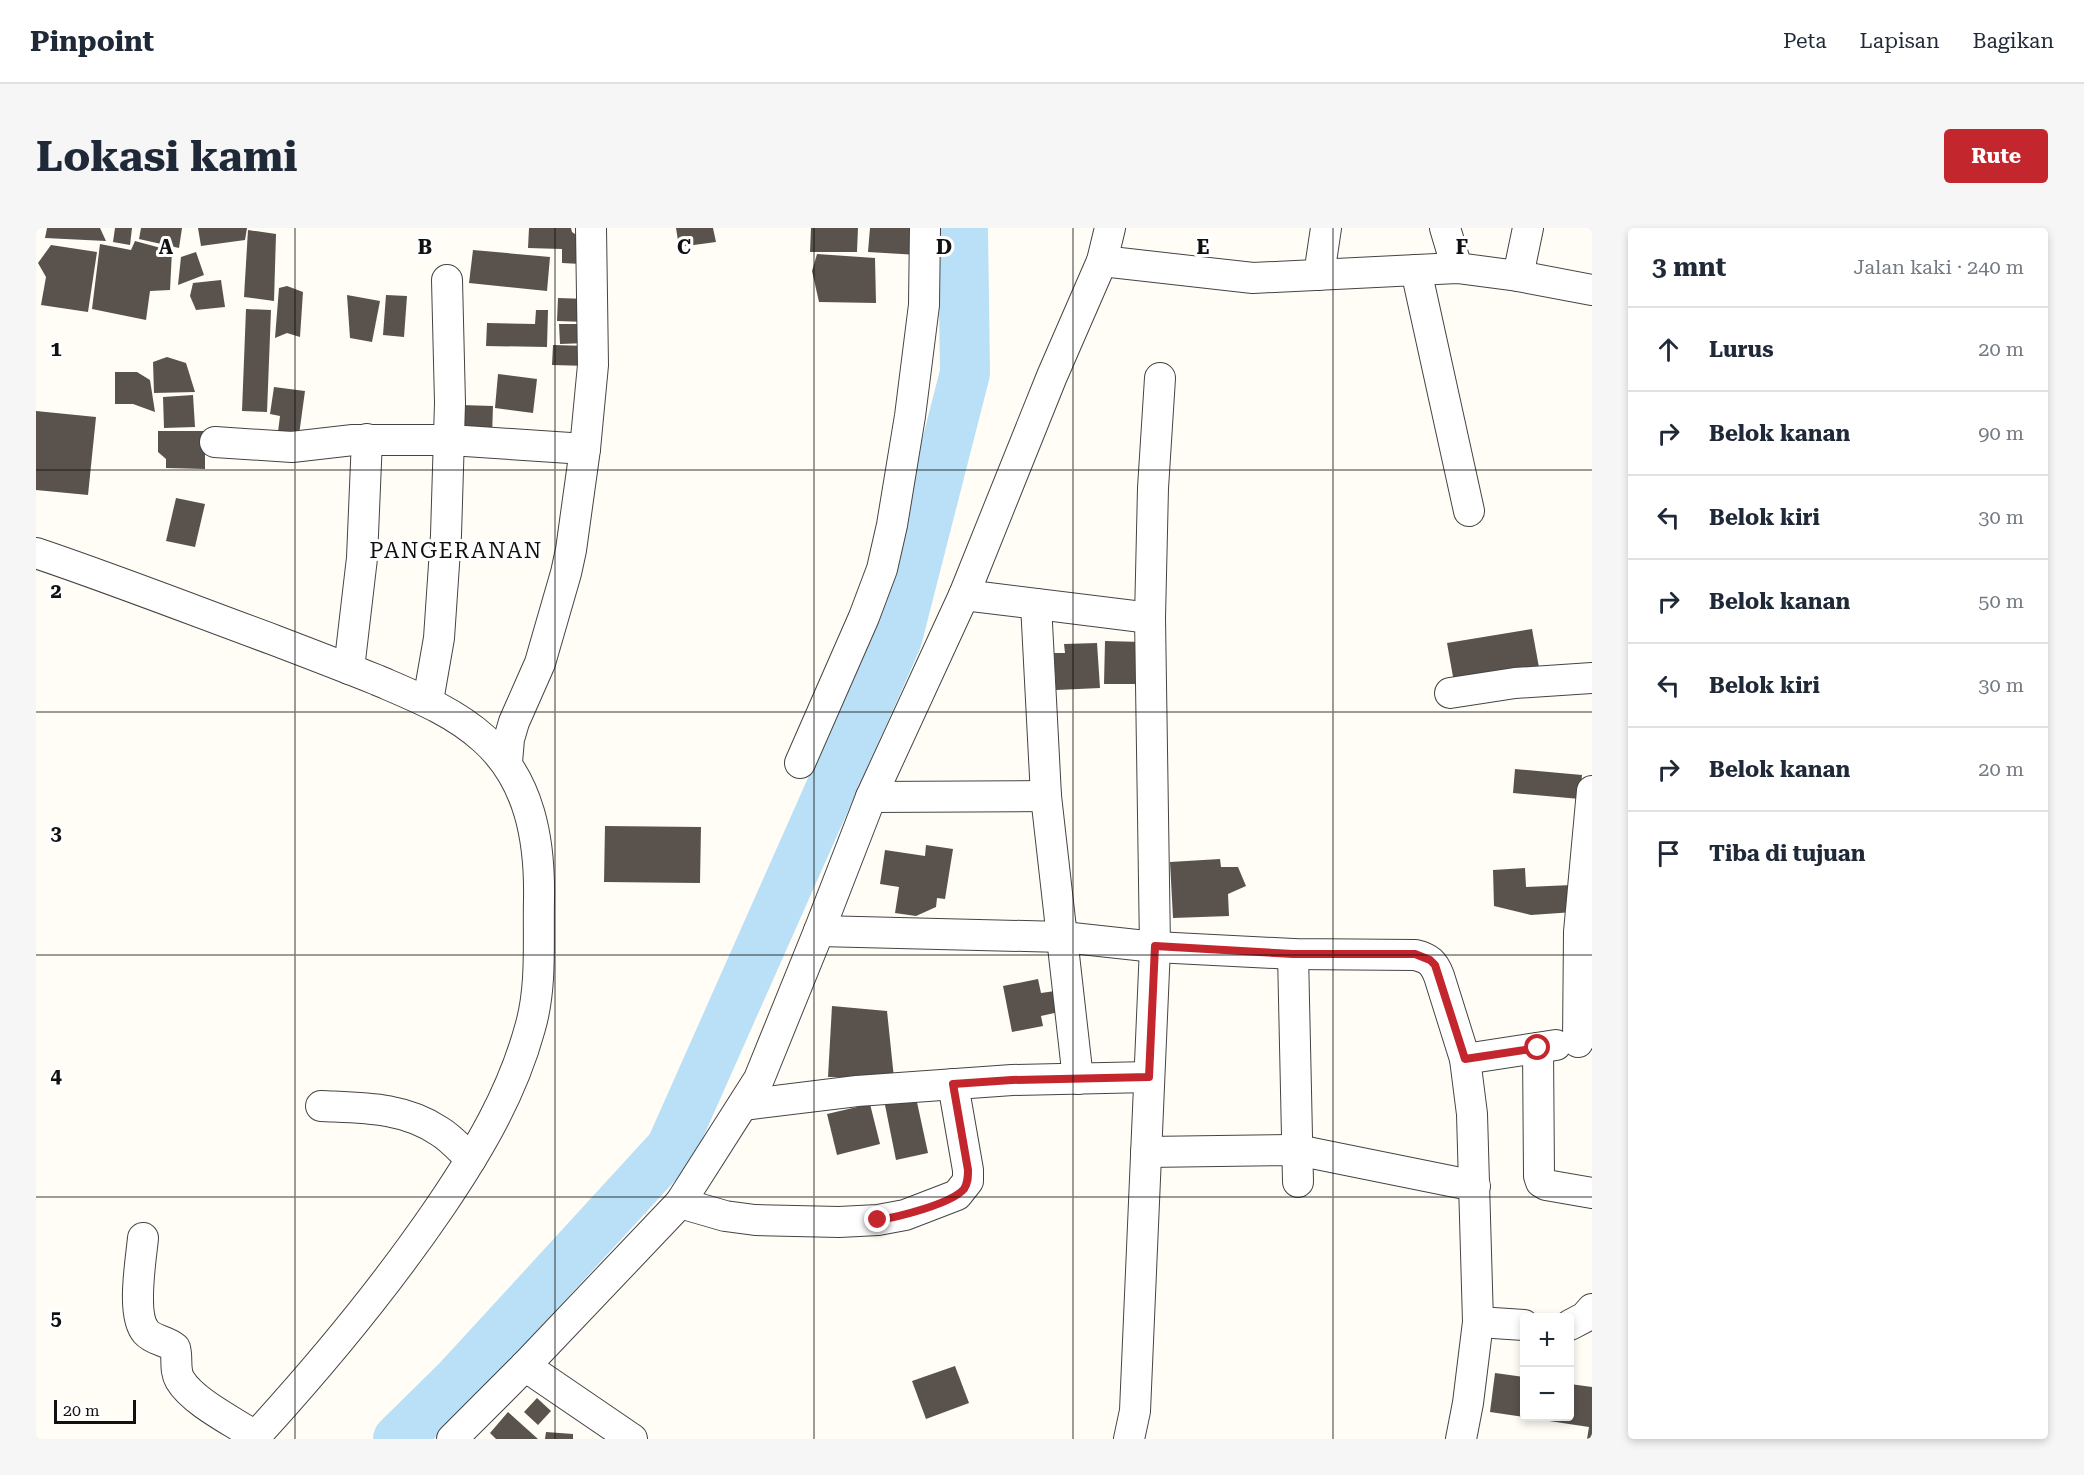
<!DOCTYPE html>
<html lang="id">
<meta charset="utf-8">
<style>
body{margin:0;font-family:"Roboto Serif",serif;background:#f6f6f7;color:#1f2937}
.controls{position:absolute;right:18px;bottom:18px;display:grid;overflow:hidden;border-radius:6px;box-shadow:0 3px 9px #0003}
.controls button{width:54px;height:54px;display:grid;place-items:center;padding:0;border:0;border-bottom:2px solid #e0e1e3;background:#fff;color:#1f2937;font:30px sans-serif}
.scale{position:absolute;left:18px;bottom:15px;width:82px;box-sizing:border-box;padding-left:6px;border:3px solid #111;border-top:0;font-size:16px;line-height:21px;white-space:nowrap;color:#111;-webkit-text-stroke:4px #fff;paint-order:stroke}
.stop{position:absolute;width:18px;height:18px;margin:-14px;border:4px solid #c4262e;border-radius:50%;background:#fff}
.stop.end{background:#c4262e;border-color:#fff;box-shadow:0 2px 6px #0008}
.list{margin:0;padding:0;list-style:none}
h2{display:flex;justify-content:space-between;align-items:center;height:78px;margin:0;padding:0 24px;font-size:26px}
h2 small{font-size:20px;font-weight:400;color:#747a83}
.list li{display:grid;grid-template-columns:39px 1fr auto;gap:18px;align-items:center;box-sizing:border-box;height:84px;padding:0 24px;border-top:2px solid #e0e1e3}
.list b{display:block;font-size:22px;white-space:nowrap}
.list em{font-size:20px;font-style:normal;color:#747a83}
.icon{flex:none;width:33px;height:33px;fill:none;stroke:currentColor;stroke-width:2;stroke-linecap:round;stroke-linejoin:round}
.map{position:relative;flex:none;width:1556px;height:1211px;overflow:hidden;border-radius:6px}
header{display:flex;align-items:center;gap:36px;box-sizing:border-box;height:84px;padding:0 30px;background:#fff;border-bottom:2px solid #e0e1e3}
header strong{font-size:28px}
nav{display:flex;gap:33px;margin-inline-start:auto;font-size:21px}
.intro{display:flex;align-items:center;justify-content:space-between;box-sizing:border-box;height:144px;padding:0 36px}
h1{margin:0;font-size:42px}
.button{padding:15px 27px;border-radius:6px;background:#c4262e;color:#fff;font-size:21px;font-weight:700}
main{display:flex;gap:36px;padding:0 36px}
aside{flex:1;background:#fff;border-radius:6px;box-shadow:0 3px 9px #0003}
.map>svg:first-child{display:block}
</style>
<header>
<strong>Pinpoint</strong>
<nav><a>Peta</a><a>Lapisan</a><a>Bagikan</a></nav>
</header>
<div class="intro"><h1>Lokasi kami</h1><a class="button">Rute</a></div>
<main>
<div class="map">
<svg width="1556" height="1211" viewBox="0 0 1556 1211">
<rect width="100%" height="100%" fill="#fffdf5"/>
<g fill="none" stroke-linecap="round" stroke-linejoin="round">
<!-- river -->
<polyline stroke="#b9e0f7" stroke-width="50" points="362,1211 423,1151 635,920 861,411 929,145 927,0"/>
</g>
<!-- building -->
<g fill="#5a524d">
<polygon points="11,0 64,0 70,13 9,10"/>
<polygon points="79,0 96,0 94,17 77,14"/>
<polygon points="105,0 146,0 143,20 103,11"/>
<polygon points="162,0 211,0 209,12 165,18"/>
<polygon points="493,0 535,0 536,4 545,10 545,36 526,35 526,21 492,20"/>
<polygon points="640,0 677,0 680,14 643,19"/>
<polygon points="775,0 822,0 821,24 774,24"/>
<polygon points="834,0 884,0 882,27 832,24"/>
<polygon points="212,2 240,6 238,73 208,69"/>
<polygon points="99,13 136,23 134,62 114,63 110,92 56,81 64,16 95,22"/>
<polygon points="15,17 61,24 52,84 5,77 10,49 2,35"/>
<polygon points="437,22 514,29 511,63 433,55"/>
<polygon points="160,24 168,47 142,57 145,29"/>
<polygon points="781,26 839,30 840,75 783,74 776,43"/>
<polygon points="185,52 189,79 160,82 154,68 157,55"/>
<polygon points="251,58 267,64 264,109 251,105 239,110 243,60"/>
<polygon points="311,67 344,73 336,114 314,110"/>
<polygon points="350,67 371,68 368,109 347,107"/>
<polygon points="522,70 552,71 551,94 521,93"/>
<polygon points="210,81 235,82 231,184 206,183"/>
<polygon points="500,82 512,82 511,119 450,118 451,95 499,96"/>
<polygon points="523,96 551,96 551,115 524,116"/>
<polygon points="517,117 552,118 552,138 516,137"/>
<polygon points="131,129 150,135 159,164 118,165 117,134"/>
<polygon points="79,144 101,144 114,152 119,184 97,176 79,176"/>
<polygon points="462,146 501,151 497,185 459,180"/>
<polygon points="238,159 269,163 263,207 242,204 244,188 234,186"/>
<polygon points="157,167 159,199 128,200 127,169"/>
<polygon points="425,177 457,178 456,209 424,208"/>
<polygon points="0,183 60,189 52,267 0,262"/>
<polygon points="122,203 169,203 169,241 130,240 130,231 122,224"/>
<polygon points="140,270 169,276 159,319 130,313"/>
<polygon points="1496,401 1504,445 1419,460 1411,415"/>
<polygon points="1069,413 1107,414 1106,456 1068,456"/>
<polygon points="1061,415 1064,460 1020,462 1018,425 1029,425 1028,416"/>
<polygon points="1479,541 1546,547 1544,571 1477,565"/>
<polygon points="569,598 665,599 664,655 568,654"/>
<polygon points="890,617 917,621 909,671 901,670 900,679 880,688 859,685 863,659 844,656 849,622 889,628"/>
<polygon points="1184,631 1185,639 1202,639 1210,658 1192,666 1193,688 1137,690 1134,634"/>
<polygon points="1489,640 1490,659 1536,657 1538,684 1495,687 1458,678 1457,642"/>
<polygon points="1002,751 1005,765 1019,763 1023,784 1005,788 1007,798 976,804 967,758"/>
<polygon points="796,778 851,783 858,850 792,849"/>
<polygon points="879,865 892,925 860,932 848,872"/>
<polygon points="834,876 844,916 801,927 791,886"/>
<polygon points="919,1138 933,1175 890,1191 876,1153"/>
<polygon points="1459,1145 1488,1149 1488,1189 1454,1184"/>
<polygon points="1534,1156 1556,1159 1556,1211 1551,1211 1553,1199 1493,1190 1534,1188"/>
<polygon points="501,1170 515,1183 502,1197 488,1184"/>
<polygon points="472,1184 502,1211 460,1211 454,1205"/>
<polygon points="510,1204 537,1206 537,1211 509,1211"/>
</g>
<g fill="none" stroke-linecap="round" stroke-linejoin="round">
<defs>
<g id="minor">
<polyline points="1409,0 1421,40"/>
<polyline points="1066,33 1217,50 1421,40 1482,48 1556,62"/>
<polyline points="1380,42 1433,283"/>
<polyline points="1283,47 1290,0"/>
<polyline points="1482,48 1492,0"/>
<polyline points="179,214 256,219 317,212 414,212 549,221"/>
<path d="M0 325C80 352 159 383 238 412 272 425 306 438 341 452 378 468 417 483 448 511 494 552 504 612 503 671 502 714 506 759 494 800 476 866 442 923 404 979 348 1061 284 1138 217 1211"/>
<polyline points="928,367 1114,390"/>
<polyline points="1000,376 1010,568 1042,851"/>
<polyline points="313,441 326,330 331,211"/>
<polyline points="1414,465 1479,455 1556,450"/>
<polyline points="392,473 403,410 410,307 414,175 411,52"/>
<polyline points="471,534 473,511 478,494 504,435 530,345 535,322 549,221 557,137 555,0"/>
<polyline points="764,535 828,389 846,341 856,297 874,188 888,77 889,0"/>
<polyline points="835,569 1010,568"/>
<path d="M783 703 1027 709 1119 719 1257 726 1379 727C1393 730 1398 735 1403 748L1429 831 1436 886 1442 1094 1432 1175 1425 1211"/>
<polyline points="1257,726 1262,954"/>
<polyline points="1542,814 1543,704 1556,563"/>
<polyline points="1502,820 1503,948 1505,954 1510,957 1556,965"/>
<polyline points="1429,831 1520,817"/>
<polyline points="707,877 821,863 976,852 1113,849"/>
<path d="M285 878C327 880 367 879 403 903 415 910 425 922 435 931"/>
<polyline points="1110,924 1261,922 1439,958"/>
<polyline points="644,975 689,988 719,992 803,994 842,992 869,987 921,967 932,953 932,942 917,856"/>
<path d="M107 1010C105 1032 95 1087 110 1104 118 1113 130 1112 139 1120 142 1130 138 1142 144 1152 157 1174 198 1194 219 1208"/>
<polyline points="1442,1094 1488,1097"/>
<polyline points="1534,1097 1549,1089 1556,1081"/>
<polyline points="489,1138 596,1211"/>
<polyline points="416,1211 489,1138 644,975 723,851 783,703 835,569 928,367 1016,148 1066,33 1074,0"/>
<polyline points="1093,1211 1099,1183 1119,719 1114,390 1117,260 1124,150"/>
</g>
</defs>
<!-- minor casing -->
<use href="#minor" stroke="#444" stroke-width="32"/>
<!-- minor -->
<use href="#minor" stroke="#fff" stroke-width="30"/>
</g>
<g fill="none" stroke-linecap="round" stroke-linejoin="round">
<!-- route -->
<path stroke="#c4262e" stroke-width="8" d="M842 992C862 989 915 976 928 961 932 955 932 949 932 942L917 856 976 852 1113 849 1119 718 1257 726H1379L1394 732 1399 737 1429 831 1502 820"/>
</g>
<!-- grid -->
<path fill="none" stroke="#111" stroke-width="1.5" stroke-opacity="0.55" d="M259 0V1211M519 0V1211M778 0V1211M1037 0V1211M1297 0V1211M0 242H1556M0 484H1556M0 727H1556M0 969H1556"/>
<g text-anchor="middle" stroke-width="6" stroke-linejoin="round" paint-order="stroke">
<!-- quarter labels -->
<g font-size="22" letter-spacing="1.5" fill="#111" stroke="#fff">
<text x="420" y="330">PANGERANAN</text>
</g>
</g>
<g font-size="20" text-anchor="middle" font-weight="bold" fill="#111" stroke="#fff" stroke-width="6" stroke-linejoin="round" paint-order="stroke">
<text x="130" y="26">A</text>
<text x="389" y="26">B</text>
<text x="648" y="26">C</text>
<text x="908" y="26">D</text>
<text x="1167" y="26">E</text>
<text x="1426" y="26">F</text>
<text x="20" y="128">1</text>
<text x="20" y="370">2</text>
<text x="20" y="612">3</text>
<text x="20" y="855">4</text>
<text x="20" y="1097">5</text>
</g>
</svg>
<div class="controls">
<button>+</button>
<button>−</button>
</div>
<div class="scale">20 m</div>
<div class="stop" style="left:1502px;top:820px"></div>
<div class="stop end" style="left:842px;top:992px"></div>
</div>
<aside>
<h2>3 mnt<small>Jalan kaki · 240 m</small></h2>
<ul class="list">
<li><svg class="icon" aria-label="ahead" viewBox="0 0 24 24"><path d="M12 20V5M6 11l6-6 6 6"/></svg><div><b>Lurus</b></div><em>20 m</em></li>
<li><svg class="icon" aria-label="right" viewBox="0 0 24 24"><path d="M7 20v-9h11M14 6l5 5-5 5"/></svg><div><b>Belok kanan</b></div><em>90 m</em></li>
<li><svg class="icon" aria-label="left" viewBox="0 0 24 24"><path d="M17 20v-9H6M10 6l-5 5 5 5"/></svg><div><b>Belok kiri</b></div><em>30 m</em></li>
<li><svg class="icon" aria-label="right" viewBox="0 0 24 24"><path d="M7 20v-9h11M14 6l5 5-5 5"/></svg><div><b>Belok kanan</b></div><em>50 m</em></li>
<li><svg class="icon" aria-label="left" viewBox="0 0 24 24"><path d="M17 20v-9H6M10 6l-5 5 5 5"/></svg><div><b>Belok kiri</b></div><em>30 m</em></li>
<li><svg class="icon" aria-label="right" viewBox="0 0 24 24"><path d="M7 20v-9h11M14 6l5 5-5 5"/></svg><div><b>Belok kanan</b></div><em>20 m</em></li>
<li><svg class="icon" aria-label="arrive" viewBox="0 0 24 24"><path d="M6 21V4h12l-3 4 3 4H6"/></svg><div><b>Tiba di tujuan</b></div></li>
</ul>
</aside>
</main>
